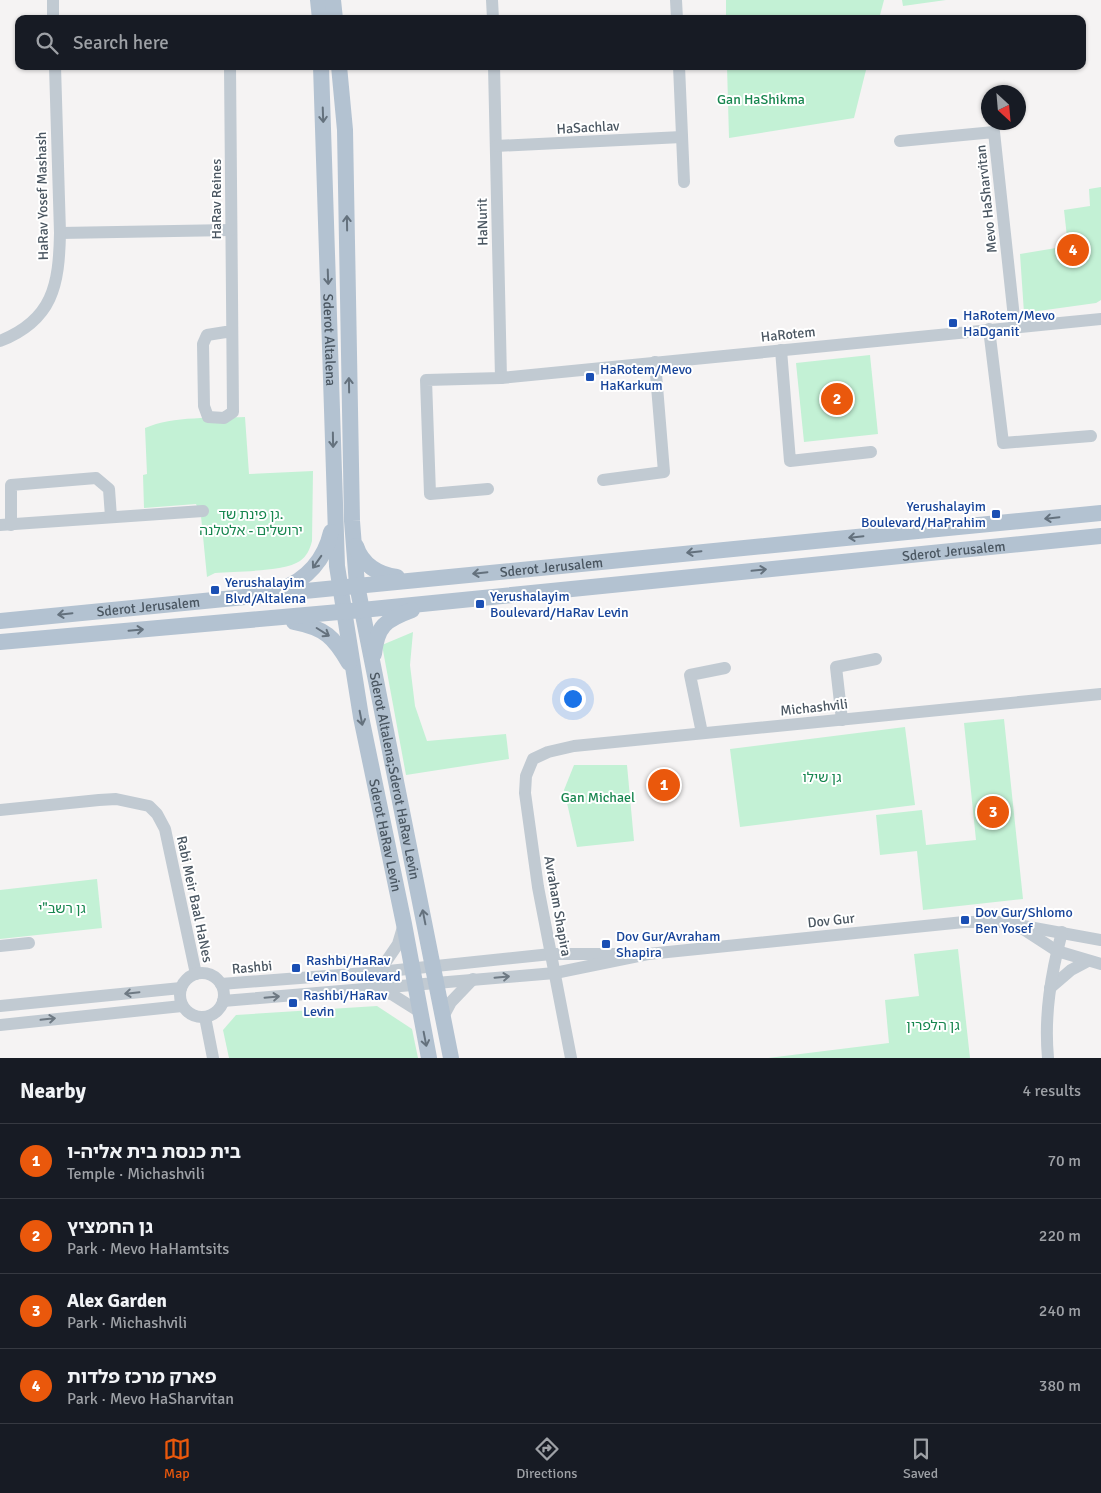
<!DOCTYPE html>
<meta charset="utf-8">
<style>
body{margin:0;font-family:Signika,"Noto Sans Hebrew",sans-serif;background:#20242c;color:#f1f3f6}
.compass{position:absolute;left:981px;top:85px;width:45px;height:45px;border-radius:50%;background:#171b24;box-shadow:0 1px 4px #0004;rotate:154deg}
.you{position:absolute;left:572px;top:698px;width:18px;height:18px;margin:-12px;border:4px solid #fff;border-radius:50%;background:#1a73e8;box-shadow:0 0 0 8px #1a73e833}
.badge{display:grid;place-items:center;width:32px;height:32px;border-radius:50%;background:#ea580c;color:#fff;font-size:16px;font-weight:700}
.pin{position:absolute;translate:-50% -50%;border:2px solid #fff;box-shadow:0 1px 5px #0006}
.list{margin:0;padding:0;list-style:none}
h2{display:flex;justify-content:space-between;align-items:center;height:65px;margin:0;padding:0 20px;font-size:21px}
h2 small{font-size:16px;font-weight:400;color:#9ea1a6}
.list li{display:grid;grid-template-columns:32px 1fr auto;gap:15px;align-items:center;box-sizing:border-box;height:75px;padding:0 20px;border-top:1px solid #363941}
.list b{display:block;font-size:19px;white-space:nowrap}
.list p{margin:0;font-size:16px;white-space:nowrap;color:#9ea1a6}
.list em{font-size:16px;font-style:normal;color:#9ea1a6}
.icon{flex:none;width:28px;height:28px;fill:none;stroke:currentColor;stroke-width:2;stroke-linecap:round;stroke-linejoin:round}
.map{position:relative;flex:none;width:1101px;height:1058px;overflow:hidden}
.search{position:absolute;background:#171b24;box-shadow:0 1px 4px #0004;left:15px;right:15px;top:15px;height:55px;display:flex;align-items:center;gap:12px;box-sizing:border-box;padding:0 18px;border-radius:10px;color:#9ea1a6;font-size:19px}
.sheet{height:365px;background:#171b24}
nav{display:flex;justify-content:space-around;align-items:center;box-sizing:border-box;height:70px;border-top:1px solid #363941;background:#171b24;font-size:14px;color:#9ea1a6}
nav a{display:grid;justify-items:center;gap:2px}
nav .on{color:#ea580c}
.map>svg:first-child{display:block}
</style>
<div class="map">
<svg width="1101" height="1058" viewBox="0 0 1101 1058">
<rect width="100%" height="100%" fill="#f5f3f3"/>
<!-- green -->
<g fill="#c3f1d5">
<polygon points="726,0 884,0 879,19 726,19"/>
<polygon points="902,0 946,0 903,6"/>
<polygon points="727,66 867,66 854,118 729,138"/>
<polygon points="1101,187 1101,300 1096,303 1024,313 1020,254 1068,246 1064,210 1090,206 1089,189"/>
<polygon points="870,355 878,434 804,442 796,363"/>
<path d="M245 417 249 474 313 471 312 541C310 549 307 556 300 561 284 572 236 571 215 573L207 577 201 516 196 504 144 508 143 475 147 474 145 428C173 416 214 418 245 417Z"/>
<polygon points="413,632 410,665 415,706 427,741 506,734 509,759 406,775 382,645"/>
<polygon points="1004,719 1023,899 923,910 917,851 880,855 876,815 922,810 926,845 976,840 964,723"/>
<polygon points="905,727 915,805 740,827 730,749"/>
<polygon points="574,765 627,765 634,841 577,847 564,790"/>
<polygon points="97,879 102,928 0,939 0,890"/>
<polygon points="958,949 970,1058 768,1058 889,1043 885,1000 919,996 914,954"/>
<polygon points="377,1006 412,1029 418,1058 229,1058 223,1030 236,1015"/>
</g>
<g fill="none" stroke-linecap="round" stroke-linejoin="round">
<!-- minor -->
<g stroke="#c1cad2" stroke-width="12">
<polyline points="53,0 53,19"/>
<polyline points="492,0 493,19"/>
<polyline points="676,0 677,19"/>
<polyline points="230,66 233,412 224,418 208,417 204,406 203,344 207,335 232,331"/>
<polyline points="494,66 501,378"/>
<polyline points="679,66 684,182"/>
<polyline points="900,141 994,132 1015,327"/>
<polyline points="496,146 682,137"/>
<polyline points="60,233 231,230"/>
<polyline points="989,329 1003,443 1091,436"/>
<path d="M0 341C53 320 59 285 60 233L55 66"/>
<polyline points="781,350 790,461 871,452"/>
<polyline points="603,480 664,472 655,362"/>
<polyline points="488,489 430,494 426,380 501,378 1101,319"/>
<polyline points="0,525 203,511"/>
<polyline points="11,525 11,485 96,478 109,489 111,517"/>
<polyline points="842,720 836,667 876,659"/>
<polyline points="702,733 690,675 725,668"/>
<polyline points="0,810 99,800 116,799 149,806 157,814 165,829 196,974"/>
<polyline points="1020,927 1057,951 1101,964"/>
<polyline points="0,946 29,943"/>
<polyline points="379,972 398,944 404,924"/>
<circle cx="202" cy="995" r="22"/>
<polyline points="221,984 379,972 551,954 620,954"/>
<polyline points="1050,988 1071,970 1088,961"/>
<polyline points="380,990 393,995 420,1012"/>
<polyline points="223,1001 555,973 648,954 964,922 1001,922 1101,940"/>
<polyline points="0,1006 181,988"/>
<polyline points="205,1017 213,1058"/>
<polyline points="443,1017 451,1002 473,979"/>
<polyline points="0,1025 182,1006"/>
<polyline points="571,1058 538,887 525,793 526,776 533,759 548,752 574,746 1101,694"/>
<path d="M1048 1058C1044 1015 1051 974 1062 932"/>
</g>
<!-- major -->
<g stroke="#b3c2d1" stroke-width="16">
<polyline points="318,0 320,19"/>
<polyline points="333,0 335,19"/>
<path id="s1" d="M321 66 337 566 361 717 404 924 429 1058"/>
<path id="s2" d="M339 66 345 130 352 521 357 585 451 1058"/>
<path d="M356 546C362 565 379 575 397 577"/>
<path d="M281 589C307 580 325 559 331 532"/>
<path id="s3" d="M0 621 1101 513"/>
<path d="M294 622C325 628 334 637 349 663"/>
<path id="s4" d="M0 642 362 610 1101 536"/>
<path d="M374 654C377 626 385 620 412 610"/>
</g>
</g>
<!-- one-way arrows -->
<defs><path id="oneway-shaft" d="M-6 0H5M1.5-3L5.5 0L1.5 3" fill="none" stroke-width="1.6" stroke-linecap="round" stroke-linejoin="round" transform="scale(1.25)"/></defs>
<g stroke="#64717d">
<use href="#oneway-shaft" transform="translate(323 115) rotate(88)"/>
<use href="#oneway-shaft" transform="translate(347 223) rotate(-91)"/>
<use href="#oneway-shaft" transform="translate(328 277) rotate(88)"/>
<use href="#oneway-shaft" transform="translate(349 385) rotate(-91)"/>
<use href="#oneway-shaft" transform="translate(333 440) rotate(89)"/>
<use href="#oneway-shaft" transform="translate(1052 518) rotate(174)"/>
<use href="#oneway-shaft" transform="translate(856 537) rotate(174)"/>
<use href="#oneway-shaft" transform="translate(694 552) rotate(174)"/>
<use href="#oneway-shaft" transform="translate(317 562) rotate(125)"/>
<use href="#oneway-shaft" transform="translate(759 570) rotate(-6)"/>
<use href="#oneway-shaft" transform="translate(480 573) rotate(174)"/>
<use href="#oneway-shaft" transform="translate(65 614) rotate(174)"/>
<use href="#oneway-shaft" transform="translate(136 630) rotate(-5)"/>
<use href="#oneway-shaft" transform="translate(323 632) rotate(32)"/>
<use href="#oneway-shaft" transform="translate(361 718) rotate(79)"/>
<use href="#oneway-shaft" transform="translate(424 917) rotate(-101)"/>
<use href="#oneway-shaft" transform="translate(425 1039) rotate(79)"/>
</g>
<g stroke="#6e7983">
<use href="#oneway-shaft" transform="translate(502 977) rotate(-5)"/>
<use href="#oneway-shaft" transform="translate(132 993) rotate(174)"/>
<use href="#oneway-shaft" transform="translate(272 997) rotate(-5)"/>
<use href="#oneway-shaft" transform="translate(48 1019) rotate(-6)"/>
</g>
<!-- markers -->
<g fill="#1a4fb4" stroke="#fff" stroke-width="2">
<rect x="948" y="318" width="10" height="10" rx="2.5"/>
<rect x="585" y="372" width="10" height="10" rx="2.5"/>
<rect x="991" y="509" width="10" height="10" rx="2.5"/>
<rect x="210" y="585" width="10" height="10" rx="2.5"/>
<rect x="475" y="599" width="10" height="10" rx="2.5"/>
<rect x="960" y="915" width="10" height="10" rx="2.5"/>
<rect x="601" y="939" width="10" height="10" rx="2.5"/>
<rect x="291" y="963" width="10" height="10" rx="2.5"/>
<rect x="288" y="998" width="10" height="10" rx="2.5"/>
</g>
<g text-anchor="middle" stroke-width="4" stroke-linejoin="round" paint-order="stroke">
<!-- park labels -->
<g font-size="14" fill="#17864f" stroke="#fff">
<text x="761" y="104">Gan HaShikma</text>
<text x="251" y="519">גן פינת שד.<tspan x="251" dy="16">ירושלים - אלטלנה</tspan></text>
<text x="822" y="782">גן שילו</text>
<text x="598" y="802">Gan Michael</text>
<text x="62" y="913">גן רשב"י</text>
<text x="933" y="1030">גן הלפרין</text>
</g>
<!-- street labels -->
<g font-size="14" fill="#4a5661" stroke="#fff">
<text transform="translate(588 127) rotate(-3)" y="5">HaSachlav</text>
<text transform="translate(42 196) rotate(-91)" y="5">HaRav Yosef Mashash</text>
<text transform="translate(216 199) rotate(-90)" y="5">HaRav Reines</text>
<text transform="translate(986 199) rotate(-96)" y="5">Mevo HaSharvitan</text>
<text transform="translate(482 222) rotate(-91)" y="5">HaNurit</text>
<text transform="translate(788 334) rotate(-6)" y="5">HaRotem</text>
<text dy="5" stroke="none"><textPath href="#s1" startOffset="274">Sderot Altalena</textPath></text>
<text dy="5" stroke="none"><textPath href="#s4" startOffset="958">Sderot Jerusalem</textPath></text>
<text dy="5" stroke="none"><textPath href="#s3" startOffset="554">Sderot Jerusalem</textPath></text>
<text dy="5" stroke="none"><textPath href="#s3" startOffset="149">Sderot Jerusalem</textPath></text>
<text transform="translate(814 707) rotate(-6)" y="5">Michashvili</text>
<text dy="5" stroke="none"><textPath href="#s2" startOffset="714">Sderot Altalena;Sderot HaRav Levin</textPath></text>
<text dy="5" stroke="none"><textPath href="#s1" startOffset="774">Sderot HaRav Levin</textPath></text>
<text transform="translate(195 899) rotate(78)" y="5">Rabi Meir Baal HaNes</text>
<text transform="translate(558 906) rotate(80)" y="5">Avraham Shapira</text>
<text transform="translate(831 920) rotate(-6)" y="5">Dov Gur</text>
<text transform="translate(252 967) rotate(-5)" y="5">Rashbi</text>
</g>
<!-- transit labels -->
<g font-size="14" fill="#164399" stroke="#fff" text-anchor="start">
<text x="963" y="320">HaRotem/Mevo<tspan x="963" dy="16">HaDganit</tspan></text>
<text x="600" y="374">HaRotem/Mevo<tspan x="600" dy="16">HaKarkum</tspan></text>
<text x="986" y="511" text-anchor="end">Yerushalayim<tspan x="986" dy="16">Boulevard/HaPrahim</tspan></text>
<text x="225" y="587">Yerushalayim<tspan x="225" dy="16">Blvd/Altalena</tspan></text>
<text x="490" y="601">Yerushalayim<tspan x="490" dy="16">Boulevard/HaRav Levin</tspan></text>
<text x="975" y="917">Dov Gur/Shlomo<tspan x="975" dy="16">Ben Yosef</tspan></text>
<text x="616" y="941">Dov Gur/Avraham<tspan x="616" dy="16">Shapira</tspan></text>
<text x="306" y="965">Rashbi/HaRav<tspan x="306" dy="16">Levin Boulevard</tspan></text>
<text x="303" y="1000">Rashbi/HaRav<tspan x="303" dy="16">Levin</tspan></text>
</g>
</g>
</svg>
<svg class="compass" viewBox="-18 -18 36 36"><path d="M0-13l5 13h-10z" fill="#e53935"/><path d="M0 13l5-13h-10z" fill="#9ea1a6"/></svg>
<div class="you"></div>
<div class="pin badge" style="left:664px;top:785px">1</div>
<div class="pin badge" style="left:837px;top:399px">2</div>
<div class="pin badge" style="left:993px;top:812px">3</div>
<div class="pin badge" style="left:1073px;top:250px">4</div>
<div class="search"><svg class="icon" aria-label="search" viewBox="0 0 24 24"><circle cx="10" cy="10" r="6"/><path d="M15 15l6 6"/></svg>Search here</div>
</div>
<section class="sheet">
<h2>Nearby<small>4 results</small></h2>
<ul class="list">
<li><span class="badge">1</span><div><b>בית כנסת בית אליה-ו</b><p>Temple · Michashvili</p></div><em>70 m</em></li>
<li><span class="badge">2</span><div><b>גן החמציץ</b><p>Park · Mevo HaHamtsits</p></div><em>220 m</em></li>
<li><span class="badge">3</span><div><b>Alex Garden</b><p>Park · Michashvili</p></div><em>240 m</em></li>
<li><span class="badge">4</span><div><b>פארק מרכז פלדות</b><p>Park · Mevo HaSharvitan</p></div><em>380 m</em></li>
</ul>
</section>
<nav>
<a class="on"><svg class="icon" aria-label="map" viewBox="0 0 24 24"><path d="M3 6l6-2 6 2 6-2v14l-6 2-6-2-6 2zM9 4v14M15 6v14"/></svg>Map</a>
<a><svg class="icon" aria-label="directions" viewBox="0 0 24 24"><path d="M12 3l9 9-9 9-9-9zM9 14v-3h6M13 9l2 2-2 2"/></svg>Directions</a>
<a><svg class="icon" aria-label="saved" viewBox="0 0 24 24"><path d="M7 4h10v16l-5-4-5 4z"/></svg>Saved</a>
</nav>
